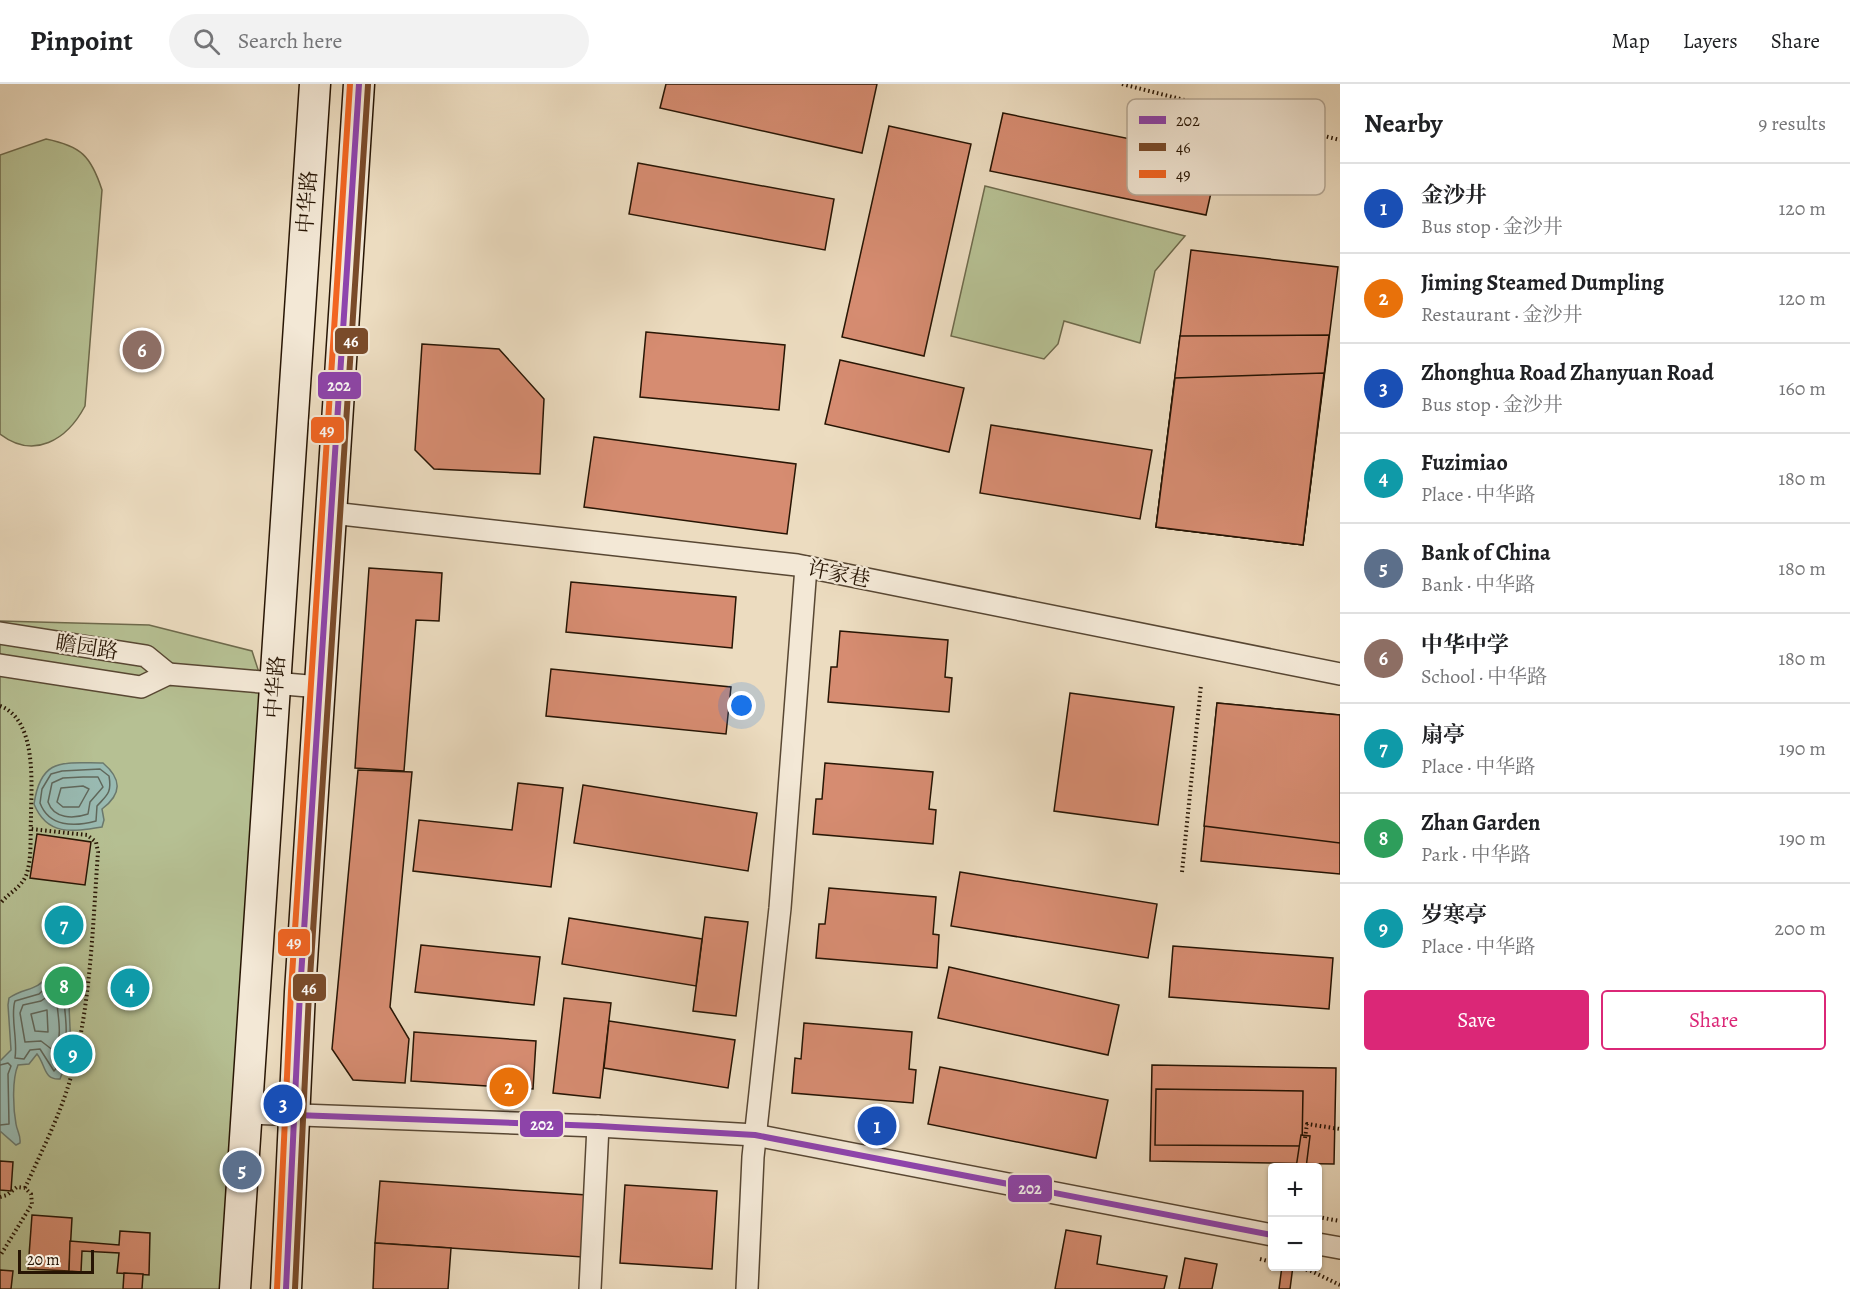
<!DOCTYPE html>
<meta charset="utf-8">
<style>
body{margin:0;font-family:Alegreya,"Noto Serif SC",serif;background:#f2f2f2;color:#202124}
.controls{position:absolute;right:18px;bottom:18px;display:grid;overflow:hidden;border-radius:6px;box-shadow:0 2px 4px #0004}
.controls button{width:54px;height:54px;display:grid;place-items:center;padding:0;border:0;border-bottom:2px solid #e0e0e0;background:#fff;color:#202124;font:30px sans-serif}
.scale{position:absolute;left:18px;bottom:15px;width:76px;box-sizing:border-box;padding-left:6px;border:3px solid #271504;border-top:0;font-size:16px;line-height:21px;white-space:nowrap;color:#271504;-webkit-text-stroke:4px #f3e8d6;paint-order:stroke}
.you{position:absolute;left:742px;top:622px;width:21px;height:21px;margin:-15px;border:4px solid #fff;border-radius:50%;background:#1a73e8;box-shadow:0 0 0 9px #1a73e833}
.badge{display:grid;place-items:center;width:39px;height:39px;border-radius:50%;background:#db2777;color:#fff;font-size:20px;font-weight:700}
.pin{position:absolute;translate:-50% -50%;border:3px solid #fff;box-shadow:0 2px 6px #0006}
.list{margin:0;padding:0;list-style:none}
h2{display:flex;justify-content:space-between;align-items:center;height:78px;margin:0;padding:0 24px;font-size:26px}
h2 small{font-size:20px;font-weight:400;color:#757577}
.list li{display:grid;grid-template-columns:39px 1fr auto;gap:18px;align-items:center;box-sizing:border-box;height:90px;padding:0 24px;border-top:2px solid #e0e0e0}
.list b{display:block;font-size:22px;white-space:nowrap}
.list p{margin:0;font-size:20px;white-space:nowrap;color:#757577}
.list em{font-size:20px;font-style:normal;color:#757577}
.actions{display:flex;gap:12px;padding:18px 24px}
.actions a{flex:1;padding:14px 0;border:2px solid #db2777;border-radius:6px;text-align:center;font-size:21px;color:#db2777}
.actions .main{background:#db2777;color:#fff}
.icon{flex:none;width:33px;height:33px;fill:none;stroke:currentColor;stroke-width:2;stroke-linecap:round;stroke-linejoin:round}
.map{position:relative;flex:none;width:1340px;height:1205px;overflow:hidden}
header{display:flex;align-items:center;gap:36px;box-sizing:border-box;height:84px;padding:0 30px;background:#fff;border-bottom:2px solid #e0e0e0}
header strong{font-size:28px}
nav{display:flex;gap:33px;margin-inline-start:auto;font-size:21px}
.search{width:420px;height:54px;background:#f2f2f2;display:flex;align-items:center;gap:15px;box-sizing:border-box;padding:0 21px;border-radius:33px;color:#757577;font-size:22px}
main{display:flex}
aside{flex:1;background:#fff}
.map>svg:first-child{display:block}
</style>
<header>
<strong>Pinpoint</strong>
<div class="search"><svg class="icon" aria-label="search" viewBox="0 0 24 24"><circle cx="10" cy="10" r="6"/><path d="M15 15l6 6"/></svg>Search here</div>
<nav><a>Map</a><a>Layers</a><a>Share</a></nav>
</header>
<main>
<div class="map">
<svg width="1340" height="1205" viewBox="0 0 1340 1205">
<rect width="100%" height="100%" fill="#ecdcc0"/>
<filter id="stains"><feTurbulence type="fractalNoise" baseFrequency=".00333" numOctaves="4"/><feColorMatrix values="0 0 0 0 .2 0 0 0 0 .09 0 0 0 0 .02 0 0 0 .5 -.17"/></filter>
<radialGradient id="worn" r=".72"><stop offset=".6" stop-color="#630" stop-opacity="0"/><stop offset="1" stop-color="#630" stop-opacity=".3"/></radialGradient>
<!-- green -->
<g fill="#b6c093" stroke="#6e6a4c" stroke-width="1.5">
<path d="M46 55C81 62 91 72 102 106L85 322C67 356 34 376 0 350V71Z"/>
<polygon points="985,102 1185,152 1155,187 1140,259 1064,237 1058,260 1044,275 951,252"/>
<polygon points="0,537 149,541 252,567 278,647 223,1205 0,1205"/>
</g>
<!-- water -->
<g fill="#99bbb3" stroke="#6b796d" stroke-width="1.5">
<path d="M103 679C122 695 122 710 102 725L104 736 102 743C72 748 47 752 34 720 41 673 62 679 103 679Z"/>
<path d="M49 891 62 894 68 900 71 965 60 995C43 996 46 981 37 970L29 980 18 981C12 995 13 1024 16 1040 17 1047 21 1051 20 1059L16 1061 0 1047V977L11 966 8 921 9 914C25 903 36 908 49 891Z"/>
</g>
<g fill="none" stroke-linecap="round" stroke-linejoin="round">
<!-- shore -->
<g stroke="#60685c" stroke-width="1.5">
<path d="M100 685 109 692C112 709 107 711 97 722L96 737C74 743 49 743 40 719L42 705 51 690 62 687Z"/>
<path d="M83 693H98L103 703 90 718 88 730C73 735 54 735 48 718L52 699 63 694Z"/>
<polygon points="83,702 89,705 79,723 63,723 57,718 61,704"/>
<path d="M52 898 62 903C65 927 73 968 54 987L40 965 30 966 24 975 15 974C18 956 10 931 15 917L39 910Z"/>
<path d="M51 910 56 912C57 926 64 956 54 967L41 957 25 958 20 929 23 921 41 917Z"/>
<polygon points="47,926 48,948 35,947 31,930"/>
<polyline points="0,981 8,979 11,982 8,990 9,1040 0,1041"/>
</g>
</g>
<!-- building -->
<g fill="#d68c71" stroke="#271504" stroke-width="1.5">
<polygon points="666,0 877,0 862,69 660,24"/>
<polygon points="1003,29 1219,73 1206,131 990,87"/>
<polygon points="889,42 971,60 924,272 842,253"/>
<polygon points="638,79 834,115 825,166 629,130"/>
<polygon points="1191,166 1338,183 1303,461 1156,443"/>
<polygon points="646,248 785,261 779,326 640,313"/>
<polygon points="1329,251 1303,461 1156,443 1180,252"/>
<polygon points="422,260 499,265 544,315 540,390 434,385 415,366"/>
<polygon points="840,276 964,304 949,368 825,340"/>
<polygon points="1324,289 1303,461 1156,443 1175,294"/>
<polygon points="991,341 1152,366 1140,435 980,409"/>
<polygon points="594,353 796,380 787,450 584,423"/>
<polygon points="369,484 442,489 439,537 416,536 404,687 355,684"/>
<polygon points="571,498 736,513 732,564 566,548"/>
<polygon points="840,547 948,556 945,593 952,594 949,628 828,618 831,583 837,583"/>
<polygon points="551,585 731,603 726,650 546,632"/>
<polygon points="1070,609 1174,623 1158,741 1054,727"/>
<polygon points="1217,619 1340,631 1340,790 1201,777"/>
<polygon points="1217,619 1340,631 1340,759 1204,742"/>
<polygon points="825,679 933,688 929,725 936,726 933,760 813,750 816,715 822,715"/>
<polygon points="358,686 412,688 390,923 409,955 405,999 353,996 332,965"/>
<polygon points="518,699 563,704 551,803 413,787 419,736 512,746"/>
<polygon points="583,701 757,729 748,787 574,759"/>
<polygon points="37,750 91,758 85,801 30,794"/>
<polygon points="960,788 1157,820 1148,874 951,842"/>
<polygon points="829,804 936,813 933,850 939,851 937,884 816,874 819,840 825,840"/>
<polygon points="705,833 748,838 736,932 693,927"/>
<polygon points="569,834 702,855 696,902 562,880"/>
<polygon points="421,861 540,873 534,921 415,908"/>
<polygon points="1173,862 1333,874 1329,925 1169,913"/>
<polygon points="949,883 1119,921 1108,971 938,934"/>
<polygon points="564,914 611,919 600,1014 553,1009"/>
<polygon points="609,937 735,956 728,1004 604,984"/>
<polygon points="804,939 912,948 909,985 916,986 913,1019 792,1009 795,974 801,975"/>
<polygon points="414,948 536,957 533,1005 411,997"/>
<polygon points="1152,981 1336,984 1334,1080 1150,1077"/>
<polygon points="940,983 1108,1016 1096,1074 928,1040"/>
<polygon points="1156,1005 1303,1007 1302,1062 1155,1061"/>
<polygon points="1301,1051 1310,1052 1306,1084 1296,1084"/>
<polygon points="0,1077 13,1078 11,1107 0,1106"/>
<polygon points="380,1097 587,1111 583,1173 375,1159"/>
<polygon points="625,1101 717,1107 712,1185 620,1179"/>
<polygon points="32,1131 72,1134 69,1187 28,1185"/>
<polygon points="1066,1146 1101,1152 1097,1180 1167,1192 1164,1205 1055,1205"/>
<polygon points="120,1147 150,1149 149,1191 117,1189 119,1169 82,1167 81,1188 69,1187 70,1157 119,1161"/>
<polygon points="375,1159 451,1164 448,1205 373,1205"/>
<polygon points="1185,1174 1217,1180 1212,1205 1179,1205"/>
<polygon points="1282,1182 1293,1182 1290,1205 1279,1205"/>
<polygon points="0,1186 13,1187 11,1205 0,1205"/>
<polygon points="124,1189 143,1190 142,1205 123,1205"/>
</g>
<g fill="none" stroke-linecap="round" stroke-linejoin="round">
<defs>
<g id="street">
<polyline points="332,429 797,481 1340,590"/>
<polyline points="0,549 146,572 168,590"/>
<polyline points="0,581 141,603 168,590 320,603"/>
<polyline points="247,1029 598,1042 755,1051 1272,1151"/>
<polyline points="1318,1160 1340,1164"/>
<polyline points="590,1205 598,1042"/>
<polyline points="747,1205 753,1073 780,824 806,483"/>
</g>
<g id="secondary">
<polyline points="235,1205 315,0"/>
<polyline points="286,1205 300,908 359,0"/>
</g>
</defs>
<!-- street casing -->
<use href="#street" stroke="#584733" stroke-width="24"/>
<!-- secondary casing -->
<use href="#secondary" stroke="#271504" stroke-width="33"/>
<!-- path -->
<g stroke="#271504" stroke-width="4" stroke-dasharray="1.5 3" stroke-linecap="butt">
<polyline points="1122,0 1340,56"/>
<path d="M0 622C38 636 31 702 31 734 30 752 32 772 27 789 22 804 9 808 0 820"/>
<polyline points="1182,788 1201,601"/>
<polyline points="1305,1054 1307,1040 1340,1045"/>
<path d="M25 1104C43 1064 64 1024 74 981 91 914 93 837 98 768L96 758 87 751 31 745"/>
<polyline points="0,1113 7,1111 17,1103 25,1104 31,1110 32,1120 0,1172"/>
<polyline points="1318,1133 1340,1137"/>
<polyline points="1260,1175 1272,1178"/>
<polyline points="1293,1182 1311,1187 1340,1201"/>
</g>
<!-- street -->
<use href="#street" stroke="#f3e8d6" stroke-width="21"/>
<!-- secondary -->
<use href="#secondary" stroke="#f3e8d6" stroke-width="30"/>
<defs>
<g id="bus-1">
<polyline points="295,1031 598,1042 755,1051 1272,1151"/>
<polyline points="286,1205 300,908 359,0"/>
</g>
<polyline id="bus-2" points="295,1205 309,909 368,1"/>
<polyline id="bus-3" points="277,1205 291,907 350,0"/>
</defs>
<!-- bus-1 casing -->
<use href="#bus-1" stroke="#f3e8d6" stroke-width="10"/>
<!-- bus-2 casing -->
<use href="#bus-2" stroke="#f3e8d6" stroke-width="10"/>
<!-- bus-3 casing -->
<use href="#bus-3" stroke="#f3e8d6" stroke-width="10"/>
<!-- bus-1 -->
<use href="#bus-1" stroke="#8e44ad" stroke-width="6"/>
<!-- bus-2 -->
<use href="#bus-2" stroke="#7a4b2a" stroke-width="6"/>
<!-- bus-3 -->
<use href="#bus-3" stroke="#f26522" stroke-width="6"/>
</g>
<g text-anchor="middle" stroke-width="4.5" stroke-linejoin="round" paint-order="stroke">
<!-- street labels -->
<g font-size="21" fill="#271504" stroke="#f3e8d6">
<text transform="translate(307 118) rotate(-86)" y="7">中华路</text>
<text transform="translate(839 490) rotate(11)" y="7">许家巷</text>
<text transform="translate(87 563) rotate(9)" y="7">瞻园路</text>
<text transform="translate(275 603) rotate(-86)" y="7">中华路</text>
</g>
</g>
<!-- legend -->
<rect x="1127" y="15" width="198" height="96" rx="9" fill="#f3e8d6" stroke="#b6a997" stroke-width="1.5"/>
<rect x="1139" y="32" width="27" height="8" fill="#8e44ad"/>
<rect x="1139" y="59" width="27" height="8" fill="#7a4b2a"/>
<rect x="1139" y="86" width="27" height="8" fill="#f26522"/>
<g font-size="16" fill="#271504">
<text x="1176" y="42">202</text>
<text x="1176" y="69">46</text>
<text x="1176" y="96">49</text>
</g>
<g stroke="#f3e8d6" stroke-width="2">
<rect x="334" y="243" width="35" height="28" rx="6" fill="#7a4b2a"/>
<rect x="317" y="287" width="45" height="29" rx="6" fill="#8e44ad"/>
<rect x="310" y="332" width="35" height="28" rx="6" fill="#f26522"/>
<rect x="277" y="844" width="34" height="29" rx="6" fill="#f26522"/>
<rect x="292" y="889" width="35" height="29" rx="6" fill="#7a4b2a"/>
<rect x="519" y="1026" width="45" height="28" rx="6" fill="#8e44ad"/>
<rect x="1007" y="1090" width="46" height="29" rx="6" fill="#8e44ad"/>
</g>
<g font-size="16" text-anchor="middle" font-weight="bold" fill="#fff">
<text x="351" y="263">46</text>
<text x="339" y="307">202</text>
<text x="327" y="352">49</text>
<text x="294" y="864">49</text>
<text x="309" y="910">46</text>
<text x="542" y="1046">202</text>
<text x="1030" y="1110">202</text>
</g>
<rect width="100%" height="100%" filter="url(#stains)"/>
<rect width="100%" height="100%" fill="url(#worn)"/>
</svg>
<div class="controls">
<button>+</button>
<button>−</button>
</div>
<div class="scale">20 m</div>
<div class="you"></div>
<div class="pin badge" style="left:877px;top:1042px;background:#1a4fb4">1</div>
<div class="pin badge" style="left:509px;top:1003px;background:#e8710a">2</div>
<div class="pin badge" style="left:283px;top:1020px;background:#1a4fb4">3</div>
<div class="pin badge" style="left:130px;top:904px;background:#0f9aa8">4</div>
<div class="pin badge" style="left:242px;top:1086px;background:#5c6f8a">5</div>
<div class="pin badge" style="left:142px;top:266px;background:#8d6e63">6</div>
<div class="pin badge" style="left:64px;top:841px;background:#0f9aa8">7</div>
<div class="pin badge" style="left:64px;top:902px;background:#2e9e5b">8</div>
<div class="pin badge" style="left:73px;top:970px;background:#0f9aa8">9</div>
</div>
<aside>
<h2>Nearby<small>9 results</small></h2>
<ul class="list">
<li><span class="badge" style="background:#1a4fb4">1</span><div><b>金沙井</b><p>Bus stop · 金沙井</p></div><em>120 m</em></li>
<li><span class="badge" style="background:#e8710a">2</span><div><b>Jiming Steamed Dumpling</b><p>Restaurant · 金沙井</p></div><em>120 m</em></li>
<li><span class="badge" style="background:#1a4fb4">3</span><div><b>Zhonghua Road Zhanyuan Road</b><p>Bus stop · 金沙井</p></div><em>160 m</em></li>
<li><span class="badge" style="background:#0f9aa8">4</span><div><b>Fuzimiao</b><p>Place · 中华路</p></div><em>180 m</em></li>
<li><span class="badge" style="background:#5c6f8a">5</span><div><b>Bank of China</b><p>Bank · 中华路</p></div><em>180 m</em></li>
<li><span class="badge" style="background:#8d6e63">6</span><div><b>中华中学</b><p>School · 中华路</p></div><em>180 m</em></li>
<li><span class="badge" style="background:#0f9aa8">7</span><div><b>扇亭</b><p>Place · 中华路</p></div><em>190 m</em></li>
<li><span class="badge" style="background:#2e9e5b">8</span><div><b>Zhan Garden</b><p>Park · 中华路</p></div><em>190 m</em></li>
<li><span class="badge" style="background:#0f9aa8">9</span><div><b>岁寒亭</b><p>Place · 中华路</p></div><em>200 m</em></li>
</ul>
<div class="actions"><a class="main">Save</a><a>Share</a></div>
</aside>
</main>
